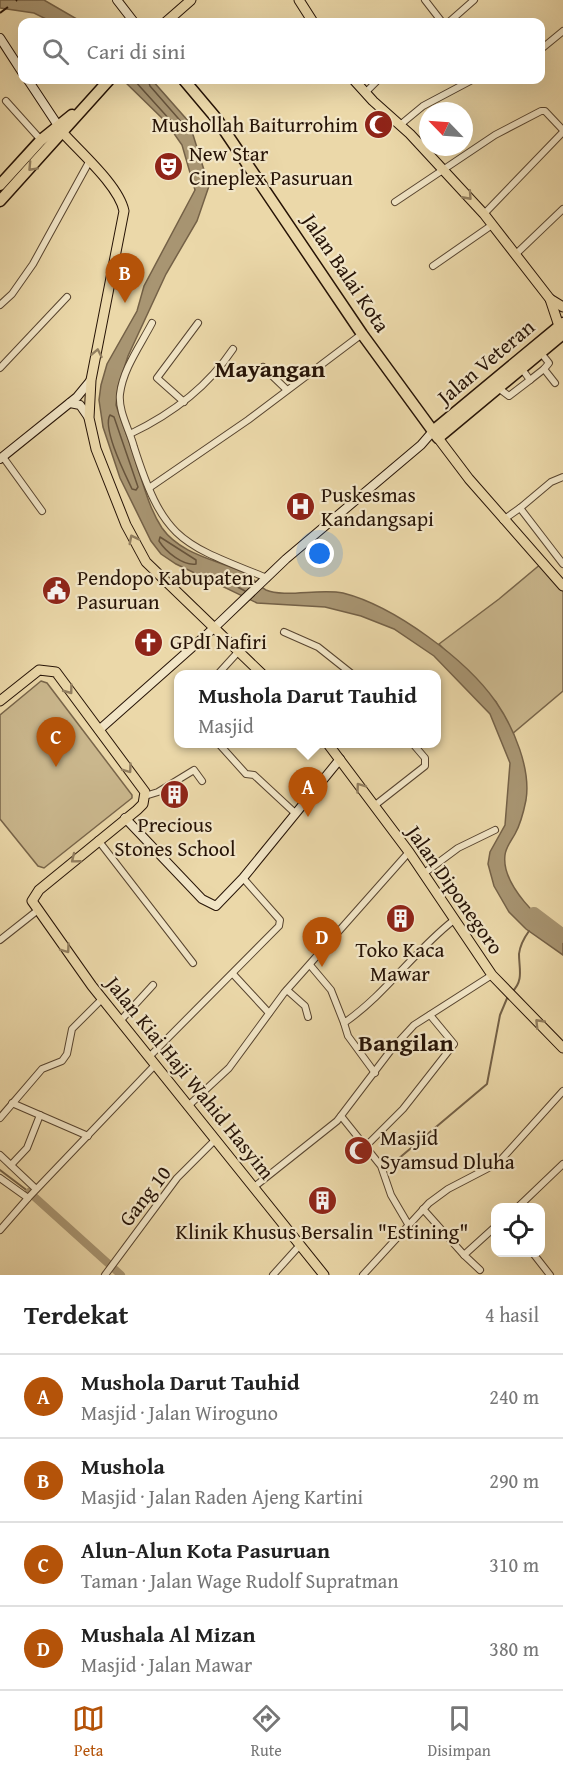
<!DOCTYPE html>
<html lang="id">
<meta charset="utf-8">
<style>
body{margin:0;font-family:"Gentium Book Plus",serif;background:#f6f6f6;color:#222}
.controls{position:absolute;right:18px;bottom:18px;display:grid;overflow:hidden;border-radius:12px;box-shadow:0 6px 24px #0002}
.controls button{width:54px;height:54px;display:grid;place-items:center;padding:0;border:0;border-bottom:2px solid #e0e0e0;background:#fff;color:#222;font:30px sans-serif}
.compass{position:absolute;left:419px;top:102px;width:54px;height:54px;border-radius:50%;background:#fff;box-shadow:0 6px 24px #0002;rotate:295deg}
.you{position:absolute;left:320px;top:554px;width:21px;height:21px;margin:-15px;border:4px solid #fff;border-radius:50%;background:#1a73e8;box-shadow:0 0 0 9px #1a73e833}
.badge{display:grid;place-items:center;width:39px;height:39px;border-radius:50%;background:#b45309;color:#fff;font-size:20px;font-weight:700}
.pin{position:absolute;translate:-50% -50px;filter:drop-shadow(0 2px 3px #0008)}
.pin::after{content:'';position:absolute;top:32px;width:21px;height:18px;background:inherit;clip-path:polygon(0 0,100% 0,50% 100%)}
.popup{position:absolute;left:174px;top:670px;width:267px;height:78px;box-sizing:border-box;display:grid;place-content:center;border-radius:12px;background:#fff;filter:drop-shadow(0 2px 4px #0005);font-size:20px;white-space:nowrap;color:#767676}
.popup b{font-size:22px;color:#222}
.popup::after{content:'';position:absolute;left:50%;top:100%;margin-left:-12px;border:12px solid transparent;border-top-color:#fff}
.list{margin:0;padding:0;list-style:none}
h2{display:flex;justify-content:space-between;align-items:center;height:78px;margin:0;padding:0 24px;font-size:26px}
h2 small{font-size:20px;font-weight:400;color:#767676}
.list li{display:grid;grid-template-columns:39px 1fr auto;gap:18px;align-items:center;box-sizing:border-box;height:84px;padding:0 24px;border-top:2px solid #e0e0e0}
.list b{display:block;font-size:22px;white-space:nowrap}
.list p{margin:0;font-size:20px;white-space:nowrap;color:#767676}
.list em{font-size:20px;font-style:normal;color:#767676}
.icon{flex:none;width:33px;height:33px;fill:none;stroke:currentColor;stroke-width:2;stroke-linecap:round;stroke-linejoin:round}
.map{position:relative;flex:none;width:563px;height:1275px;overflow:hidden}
.search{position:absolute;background:#fff;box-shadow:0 6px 24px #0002;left:18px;right:18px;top:18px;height:66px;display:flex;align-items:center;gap:15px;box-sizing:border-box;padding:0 21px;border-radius:12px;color:#767676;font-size:22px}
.sheet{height:414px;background:#fff}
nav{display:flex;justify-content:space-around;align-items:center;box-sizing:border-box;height:84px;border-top:2px solid #e0e0e0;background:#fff;font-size:16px;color:#767676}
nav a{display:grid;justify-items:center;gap:3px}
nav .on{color:#b45309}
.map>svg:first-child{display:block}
</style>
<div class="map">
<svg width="563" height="1275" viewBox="0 0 563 1275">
<rect width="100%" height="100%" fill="#ebd8a9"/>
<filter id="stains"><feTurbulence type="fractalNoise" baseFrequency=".00333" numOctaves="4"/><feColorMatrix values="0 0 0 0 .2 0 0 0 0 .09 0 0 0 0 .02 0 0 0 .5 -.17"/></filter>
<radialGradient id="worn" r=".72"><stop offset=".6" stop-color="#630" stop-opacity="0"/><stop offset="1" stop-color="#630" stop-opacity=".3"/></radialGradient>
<!-- green -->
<g fill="#cab78d" stroke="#78654a" stroke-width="1.5">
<polygon points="542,563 563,588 563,691 512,734 496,702 439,644 499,599"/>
<polygon points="41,681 47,683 132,795 132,798 44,868 38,866 0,819 0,715"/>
</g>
<!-- water -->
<g fill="#a89572" stroke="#746147" stroke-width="1.5">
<polygon points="0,0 44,0 82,22 52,22 34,13 0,8"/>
<path d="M123 80H152L189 122 209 186 197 221 166 274 128 356 118 387 116 405C123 426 132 447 138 469 145 489 150 510 162 528 181 555 218 560 245 573 253 577 258 586 266 590 284 598 321 588 343 593 394 606 466 659 496 702 514 728 531 769 526 800 524 810 520 825 515 834 511 841 506 847 505 855 501 885 541 922 563 937V955L526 929 509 912 494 886 488 864 490 852 505 825 510 763 490 714 434 656 394 629 361 616 325 607 257 603 176 564 161 554 151 541 120 478 103 427 99 400 101 385 107 364 137 311 144 286 195 190 182 145 166 122Z"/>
</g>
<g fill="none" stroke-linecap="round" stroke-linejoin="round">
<!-- shore -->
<g stroke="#67543c" stroke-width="1.5">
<polyline points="134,80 180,131 184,131 184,125 150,86 148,80"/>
<path d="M110 415 114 417 138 487 136 490 132 489C125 474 102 428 110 415Z"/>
<path d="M160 537 196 560V564C183 566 166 552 159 541Z"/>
<polyline points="245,591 221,578 221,574 242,579 251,585"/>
</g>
<!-- stream -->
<g stroke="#746147" stroke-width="2">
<path d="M512 992C524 980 519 969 519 954 520 945 524 938 529 931"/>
<polyline points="0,1170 29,1192"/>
<polyline points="385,1170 487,1084 500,1015 508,996"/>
</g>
<!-- canal -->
<polyline stroke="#a89572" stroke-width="8" points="29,1192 121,1275"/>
<!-- river -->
<polyline stroke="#a89572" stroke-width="14" points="534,914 563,936"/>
<defs>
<g id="street">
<polyline points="425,0 442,22"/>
<polyline points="449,22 474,0"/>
<polyline points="540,50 563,31"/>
<polyline points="365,93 378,80"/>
<polyline points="6,101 41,140"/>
<polyline points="400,125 423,106 472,80"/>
<polyline points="395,202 495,135 541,111 545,111 563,130"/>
<polyline points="484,214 563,132"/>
<polyline points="516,254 563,209"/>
<polyline points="433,266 492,225"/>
<polyline points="0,305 12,294 33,264 89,162"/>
<path d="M152 323C140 346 123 369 120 394 118 411 130 431 134 447 164 541 180 543 267 578"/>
<polyline points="541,353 549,363 544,369 555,383"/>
<polyline points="263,367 287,390"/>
<polyline points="0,368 67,297"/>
<polyline points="530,380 544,369"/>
<polyline points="497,387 509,396 530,380 522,369"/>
<polyline points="184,402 157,378 198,323"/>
<path d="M130 434C172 414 207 388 233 349"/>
<polyline points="3,457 42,511"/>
<polyline points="149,488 248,420 362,334"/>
<polyline points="520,508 551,482 563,477"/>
<polyline points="503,520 520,508 563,564"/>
<polyline points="284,632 318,647 352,674"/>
<polyline points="218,674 238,652"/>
<polyline points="219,744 246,774 254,775 295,813"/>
<polyline points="145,796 158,792 194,770 202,781"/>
<polyline points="374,806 425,766 425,758 413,744"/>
<polyline points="98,840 193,963"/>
<polyline points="423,874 458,848 495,830"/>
<polyline points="0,940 38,910"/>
<path d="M310 965 331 990 344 1023C386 994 414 951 454 920"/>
<polyline points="233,974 269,1013"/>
<polyline points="287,990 305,1006 308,1017"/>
<polyline points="121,1020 153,985"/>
<polyline points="344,1023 348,1036 375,1073"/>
<polyline points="149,1057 279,926 280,920 243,878"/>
<polyline points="12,1103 88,1136"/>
<polyline points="188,1106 229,1068 284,993 409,852"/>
<polyline points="341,1116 381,1166 391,1195 408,1224"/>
<polyline points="0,1118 42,1069 62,1061 67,1054 72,1029 103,998"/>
<polyline points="366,1146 403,1109 454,1044 430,1015"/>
<polyline points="0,1155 36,1189"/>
<polyline points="11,1165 27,1148 40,1115"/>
<polyline points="0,1178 28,1198"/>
<polyline points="254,1187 337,1121 391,1050 414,1025 492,975"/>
<polyline points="517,1208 563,1164"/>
<polyline points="423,1209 464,1255"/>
<polyline points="0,1230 28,1198 155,1065"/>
<polyline points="532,1252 550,1275"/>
<polyline points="480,1270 464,1255 496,1226"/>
<polyline points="105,1275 177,1178 215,1140"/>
<polyline points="273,1275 300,1245"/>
<polyline points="363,1275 429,1203 448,1189 498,1163 563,1091"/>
</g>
<g id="secondary">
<polyline points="117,0 134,22"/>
<polyline points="0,38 22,72"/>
<polyline points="28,80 61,130"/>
<polyline points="70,403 80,405 89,418"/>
<polyline points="0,459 77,397 91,380"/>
<polyline points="99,730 214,628 286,559 421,445 434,430"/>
<polyline points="125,818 202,899 216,906 243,878 340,759"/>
</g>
<g id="primary">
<polyline points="299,0 313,22"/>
<polyline points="166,22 191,0"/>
<polyline points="354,80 373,101 410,134 484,214 550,299 559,326"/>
<path d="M63 133C81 153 119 186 124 211L91 380 89 418 96 449 126 525 146 562 262 674"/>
<polyline points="550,299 563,307"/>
<polyline points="438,438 469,479 563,586"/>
<polyline points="0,701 39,670 56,672 145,792 143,804 137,810 39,890 32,901 92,986 324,1275"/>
<polyline points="328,744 409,852 492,975 563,1048"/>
</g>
<g id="highway">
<polyline points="184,80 216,118 362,334 438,438 563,334"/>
<polyline points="0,185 41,140 72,115"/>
<polyline points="0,201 109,80"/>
<polyline points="434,430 563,323"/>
</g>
</defs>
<!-- street casing -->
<use href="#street" stroke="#57442f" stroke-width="8"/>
<!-- secondary casing -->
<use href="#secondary" stroke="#261306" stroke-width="10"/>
<!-- primary casing -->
<use href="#primary" stroke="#261306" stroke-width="11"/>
<!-- highway casing -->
<use href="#highway" stroke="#261306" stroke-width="13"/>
<!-- street -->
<use href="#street" stroke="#f2e6c7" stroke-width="6"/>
<!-- secondary -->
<use href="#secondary" stroke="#f2e6c7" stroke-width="8"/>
<!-- primary -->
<use href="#primary" stroke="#ebd8a9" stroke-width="9"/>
<!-- highway -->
<use href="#highway" stroke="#ebd8a9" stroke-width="10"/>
<!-- rail -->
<polyline stroke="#261306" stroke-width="2" stroke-dasharray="10 10" stroke-linecap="butt" points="0,13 17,0"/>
</g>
<!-- one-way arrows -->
<defs><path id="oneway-chevron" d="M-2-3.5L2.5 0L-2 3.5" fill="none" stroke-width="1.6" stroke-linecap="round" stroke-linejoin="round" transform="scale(1.5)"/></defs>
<g stroke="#927f60">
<use href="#oneway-chevron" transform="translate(32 167) rotate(133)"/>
<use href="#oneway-chevron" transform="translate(468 196) rotate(48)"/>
<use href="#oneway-chevron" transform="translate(97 353) rotate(-79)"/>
<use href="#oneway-chevron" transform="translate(133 539) rotate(-117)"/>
<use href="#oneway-chevron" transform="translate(69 690) rotate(53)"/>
<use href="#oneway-chevron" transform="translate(128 769) rotate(54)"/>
<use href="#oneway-chevron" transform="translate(360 787) rotate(-126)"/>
<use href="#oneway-chevron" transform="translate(75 859) rotate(141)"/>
<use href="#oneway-chevron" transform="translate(66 949) rotate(54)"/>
<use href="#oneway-chevron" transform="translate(539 1023) rotate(-134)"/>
</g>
<!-- icons -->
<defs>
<symbol id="mosque-disc" viewBox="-11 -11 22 22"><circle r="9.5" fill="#8f2418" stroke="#f2e6c7"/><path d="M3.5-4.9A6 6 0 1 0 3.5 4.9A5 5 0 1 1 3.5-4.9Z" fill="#fff"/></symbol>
<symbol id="theatre-disc" viewBox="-11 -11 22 22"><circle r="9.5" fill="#8f2418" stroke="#f2e6c7"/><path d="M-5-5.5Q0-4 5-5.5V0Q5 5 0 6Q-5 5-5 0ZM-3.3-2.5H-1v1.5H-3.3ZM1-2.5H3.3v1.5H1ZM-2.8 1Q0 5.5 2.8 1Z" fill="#fff"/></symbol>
<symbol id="hospital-disc" viewBox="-11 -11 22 22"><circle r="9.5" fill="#8f2418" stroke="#f2e6c7"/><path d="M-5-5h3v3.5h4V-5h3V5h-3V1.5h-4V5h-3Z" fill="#fff"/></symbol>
<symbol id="civic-disc" viewBox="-11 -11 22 22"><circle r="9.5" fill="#8f2418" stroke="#f2e6c7"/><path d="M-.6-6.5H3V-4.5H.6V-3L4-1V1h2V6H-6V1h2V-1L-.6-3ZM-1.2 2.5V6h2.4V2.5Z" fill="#fff"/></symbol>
<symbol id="church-disc" viewBox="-11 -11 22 22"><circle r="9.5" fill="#8f2418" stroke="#f2e6c7"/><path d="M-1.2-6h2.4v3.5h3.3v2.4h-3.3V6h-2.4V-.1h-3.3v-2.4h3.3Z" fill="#fff"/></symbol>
<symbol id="building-disc" viewBox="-11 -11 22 22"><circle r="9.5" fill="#8f2418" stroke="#f2e6c7"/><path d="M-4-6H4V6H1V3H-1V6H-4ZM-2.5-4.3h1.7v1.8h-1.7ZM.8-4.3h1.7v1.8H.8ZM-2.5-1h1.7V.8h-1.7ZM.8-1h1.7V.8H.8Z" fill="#fff"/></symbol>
</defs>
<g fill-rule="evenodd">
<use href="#mosque-disc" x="362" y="108" width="33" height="33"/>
<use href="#theatre-disc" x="152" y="150" width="33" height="33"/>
<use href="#hospital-disc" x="284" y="490" width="33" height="33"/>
<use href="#civic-disc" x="40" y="574" width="33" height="33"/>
<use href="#church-disc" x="132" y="626" width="33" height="33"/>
<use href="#building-disc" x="158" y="778" width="33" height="33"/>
<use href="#building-disc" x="384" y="902" width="33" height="33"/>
<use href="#mosque-disc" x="342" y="1134" width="33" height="33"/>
<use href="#building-disc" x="306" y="1184" width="33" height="33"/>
</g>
<g text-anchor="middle" stroke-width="4.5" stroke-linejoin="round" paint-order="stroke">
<!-- poi labels -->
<g font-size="21" fill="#261306" stroke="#f2e6c7" text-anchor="start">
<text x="358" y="132" text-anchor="end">Mushollah Baiturrohim</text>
<text x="189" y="161">New Star<tspan x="189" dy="24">Cineplex Pasuruan</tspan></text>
<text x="321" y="502">Puskesmas<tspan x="321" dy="24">Kandangsapi</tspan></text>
<text x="77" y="585">Pendopo Kabupaten<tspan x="77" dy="24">Pasuruan</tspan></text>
<text x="170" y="649">GPdI Nafiri</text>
<text x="175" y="832" text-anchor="middle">Precious<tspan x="175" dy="24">Stones School</tspan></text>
<text x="400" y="957" text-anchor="middle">Toko Kaca<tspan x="400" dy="24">Mawar</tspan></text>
<text x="380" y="1145">Masjid<tspan x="380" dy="24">Syamsud Dluha</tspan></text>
<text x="322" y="1239" text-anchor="middle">Klinik Khusus Bersalin "Estining"</text>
</g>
<!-- street labels -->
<g font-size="21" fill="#261306" stroke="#f2e6c7">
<text transform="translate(346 273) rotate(56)" y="7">Jalan Balai Kota</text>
<text transform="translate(486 362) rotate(-40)" y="7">Jalan Veteran</text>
<text transform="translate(455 890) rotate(55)" y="7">Jalan Diponegoro</text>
<text transform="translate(190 1078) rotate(51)" y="7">Jalan Kiai Haji Wahid Hasyim</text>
<text transform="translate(145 1196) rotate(-52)" y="7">Gang 10</text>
</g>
<!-- quarter labels -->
<g font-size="24" font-weight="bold" fill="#261306" stroke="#f2e6c7">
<text x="270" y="377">Mayangan</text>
<text x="406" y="1051">Bangilan</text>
</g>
</g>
<rect width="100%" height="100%" filter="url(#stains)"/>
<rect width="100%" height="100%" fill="url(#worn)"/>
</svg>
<div class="controls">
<button><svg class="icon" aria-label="locate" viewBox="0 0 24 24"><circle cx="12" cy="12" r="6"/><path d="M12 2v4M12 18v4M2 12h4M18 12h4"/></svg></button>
</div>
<svg class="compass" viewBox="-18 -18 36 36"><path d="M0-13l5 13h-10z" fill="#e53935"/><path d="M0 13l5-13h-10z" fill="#767676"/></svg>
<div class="you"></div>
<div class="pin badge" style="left:308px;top:817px">A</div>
<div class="popup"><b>Mushola Darut Tauhid</b>Masjid</div>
<div class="pin badge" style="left:125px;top:303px">B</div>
<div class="pin badge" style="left:56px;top:767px">C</div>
<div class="pin badge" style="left:322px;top:967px">D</div>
<div class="search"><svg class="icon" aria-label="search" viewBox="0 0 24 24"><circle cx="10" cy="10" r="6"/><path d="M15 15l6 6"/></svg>Cari di sini</div>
</div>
<section class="sheet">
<h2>Terdekat<small>4 hasil</small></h2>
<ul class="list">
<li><span class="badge">A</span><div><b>Mushola Darut Tauhid</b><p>Masjid · Jalan Wiroguno</p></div><em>240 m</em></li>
<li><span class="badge">B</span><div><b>Mushola</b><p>Masjid · Jalan Raden Ajeng Kartini</p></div><em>290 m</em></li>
<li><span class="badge">C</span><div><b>Alun-Alun Kota Pasuruan</b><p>Taman · Jalan Wage Rudolf Supratman</p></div><em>310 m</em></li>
<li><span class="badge">D</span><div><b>Mushala Al Mizan</b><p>Masjid · Jalan Mawar</p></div><em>380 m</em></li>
</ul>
</section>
<nav>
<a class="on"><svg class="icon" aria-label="map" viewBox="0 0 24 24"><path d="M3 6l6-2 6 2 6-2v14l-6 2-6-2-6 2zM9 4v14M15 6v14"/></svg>Peta</a>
<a><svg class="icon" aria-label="directions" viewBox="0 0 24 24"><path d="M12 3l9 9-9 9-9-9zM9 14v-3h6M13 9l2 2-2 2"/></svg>Rute</a>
<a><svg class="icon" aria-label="saved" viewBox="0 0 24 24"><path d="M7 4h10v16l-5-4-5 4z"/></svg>Disimpan</a>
</nav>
